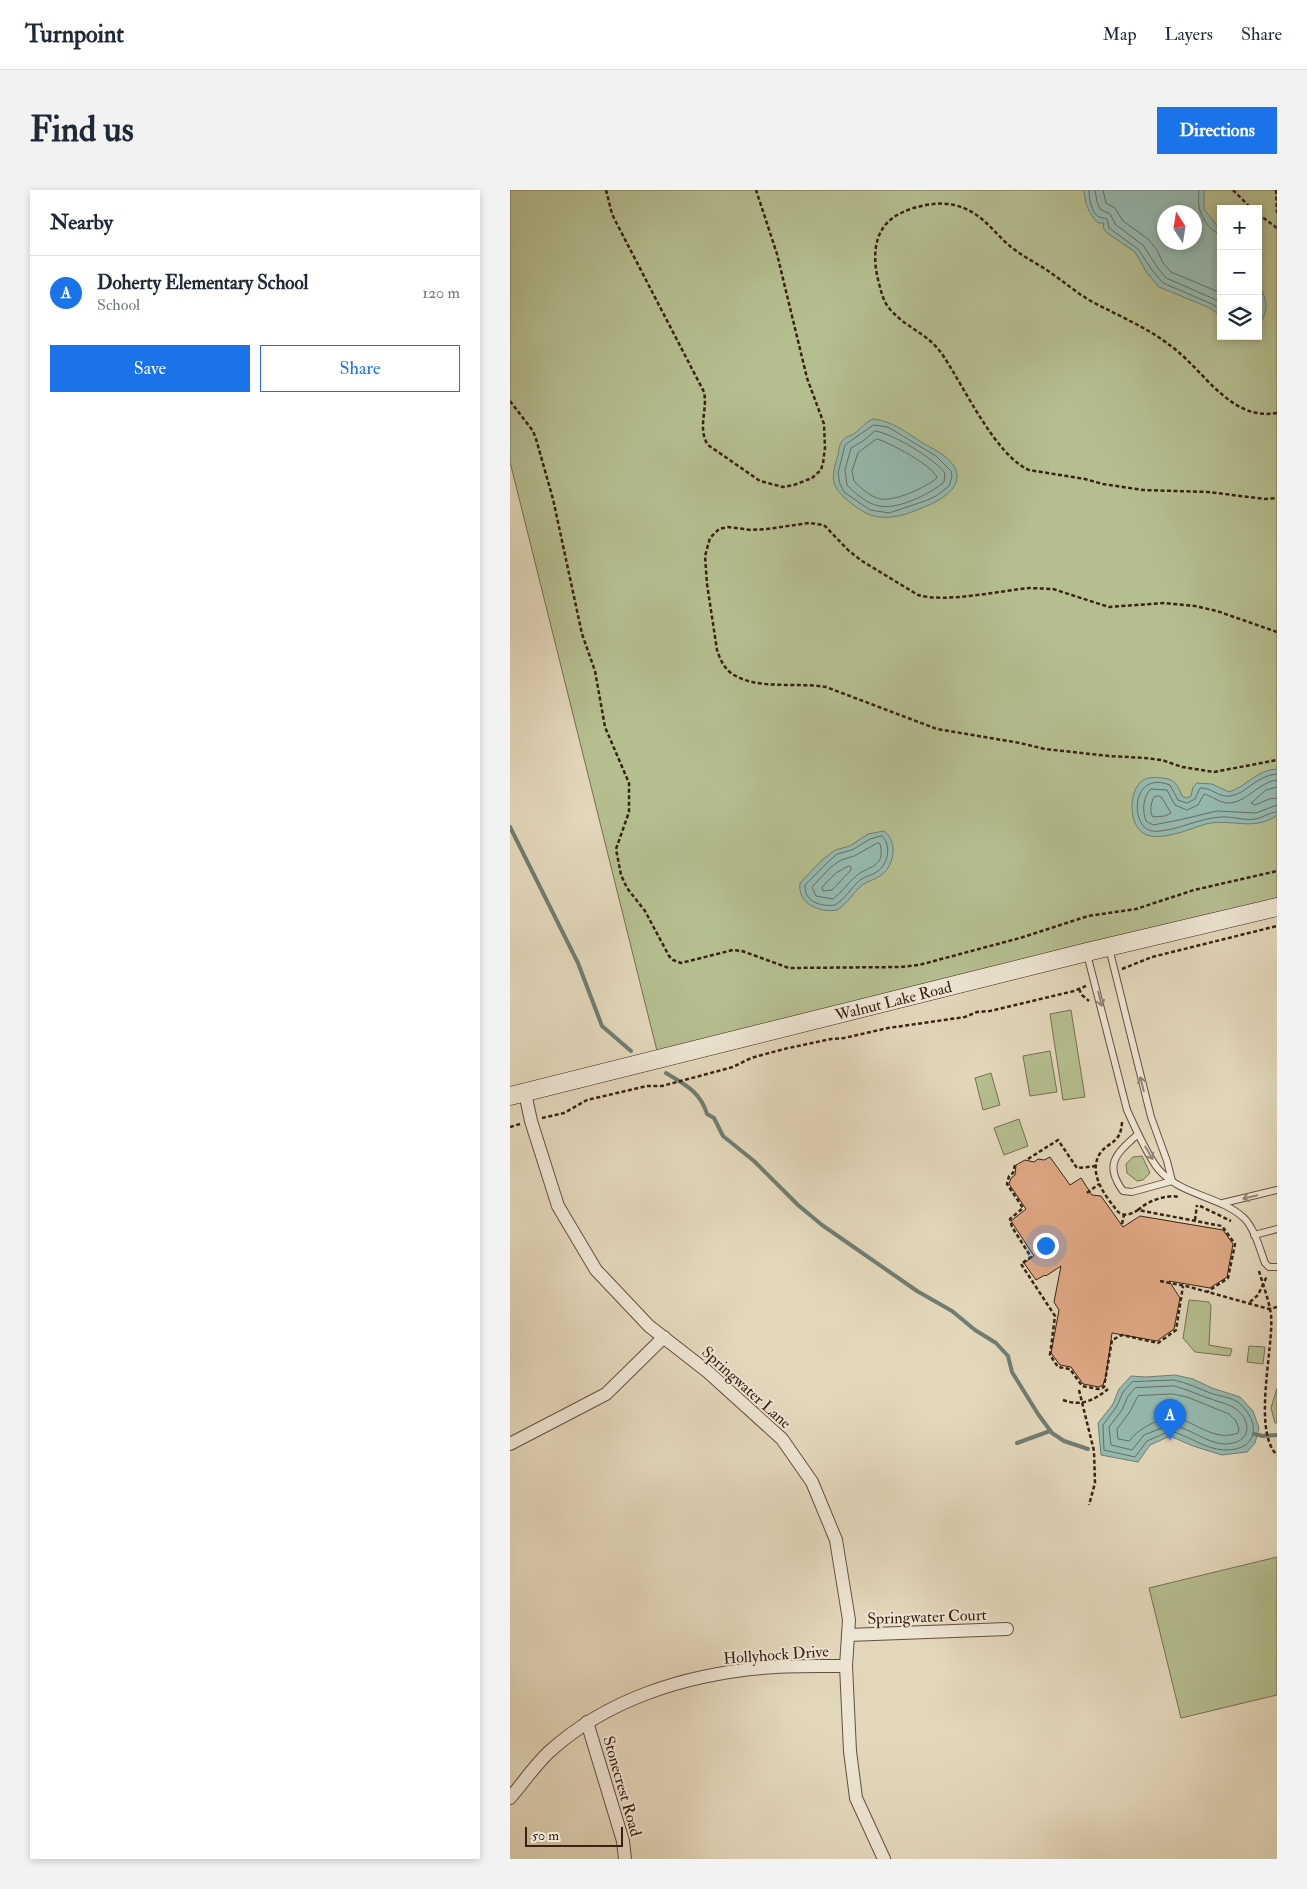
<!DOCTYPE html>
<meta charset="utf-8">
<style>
body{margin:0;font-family:"IM FELL Double Pica",serif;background:#f2f2f3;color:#1f2937}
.controls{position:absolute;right:15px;top:15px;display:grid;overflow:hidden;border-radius:0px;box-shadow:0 2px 8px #0003}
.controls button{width:45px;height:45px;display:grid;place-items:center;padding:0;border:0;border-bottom:1px solid #e0e1e3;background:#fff;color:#1f2937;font:25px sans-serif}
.compass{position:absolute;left:647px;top:15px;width:45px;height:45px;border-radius:50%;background:#fff;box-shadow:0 2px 8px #0003;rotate:348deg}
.scale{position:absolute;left:15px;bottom:12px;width:98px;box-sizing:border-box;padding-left:5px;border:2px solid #392213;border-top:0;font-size:14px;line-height:18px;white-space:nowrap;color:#392213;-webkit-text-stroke:4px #ede5d3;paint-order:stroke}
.you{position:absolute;left:535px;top:1055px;width:18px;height:18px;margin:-12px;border:4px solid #fff;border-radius:50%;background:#1a73e8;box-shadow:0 0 0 8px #1a73e833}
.badge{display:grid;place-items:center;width:32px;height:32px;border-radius:50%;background:#1a73e8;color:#fff;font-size:16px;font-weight:700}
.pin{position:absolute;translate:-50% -41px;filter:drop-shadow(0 1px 2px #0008)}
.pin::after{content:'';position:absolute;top:26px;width:18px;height:15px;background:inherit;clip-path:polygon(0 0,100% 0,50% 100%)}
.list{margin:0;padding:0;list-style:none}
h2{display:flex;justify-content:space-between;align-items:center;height:65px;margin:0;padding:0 20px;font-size:21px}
h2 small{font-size:16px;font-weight:400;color:#747a83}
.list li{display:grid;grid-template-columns:32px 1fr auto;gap:15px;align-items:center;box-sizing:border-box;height:75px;padding:0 20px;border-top:1px solid #e0e1e3}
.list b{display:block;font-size:19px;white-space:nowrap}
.list p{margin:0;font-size:16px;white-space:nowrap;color:#747a83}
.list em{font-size:16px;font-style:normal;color:#747a83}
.actions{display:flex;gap:10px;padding:15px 20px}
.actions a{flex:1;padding:11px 0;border:1px solid #1a73e8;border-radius:0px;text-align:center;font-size:18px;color:#1a73e8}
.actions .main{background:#1a73e8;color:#fff}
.icon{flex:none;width:28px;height:28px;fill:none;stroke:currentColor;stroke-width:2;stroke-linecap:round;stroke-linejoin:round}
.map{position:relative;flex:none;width:767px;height:1669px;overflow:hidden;border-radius:0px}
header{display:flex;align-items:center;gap:30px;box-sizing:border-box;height:70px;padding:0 25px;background:#fff;border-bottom:1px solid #e0e1e3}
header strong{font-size:24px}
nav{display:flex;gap:28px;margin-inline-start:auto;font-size:18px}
.intro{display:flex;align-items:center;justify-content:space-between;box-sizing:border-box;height:120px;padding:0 30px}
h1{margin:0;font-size:35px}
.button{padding:12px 22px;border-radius:0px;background:#1a73e8;color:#fff;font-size:18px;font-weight:700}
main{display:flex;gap:30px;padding:0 30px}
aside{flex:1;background:#fff;border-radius:0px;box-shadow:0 2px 8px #0003}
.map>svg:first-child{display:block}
</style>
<header>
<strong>Turnpoint</strong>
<nav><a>Map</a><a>Layers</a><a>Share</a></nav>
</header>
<div class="intro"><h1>Find us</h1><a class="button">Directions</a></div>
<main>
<aside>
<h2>Nearby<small></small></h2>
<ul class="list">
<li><span class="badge">A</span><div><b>Doherty Elementary School</b><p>School</p></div><em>120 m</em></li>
</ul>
<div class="actions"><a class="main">Save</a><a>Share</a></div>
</aside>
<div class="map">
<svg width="767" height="1669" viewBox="0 0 767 1669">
<rect width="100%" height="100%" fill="#e3d7bb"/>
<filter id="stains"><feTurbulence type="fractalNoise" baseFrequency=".004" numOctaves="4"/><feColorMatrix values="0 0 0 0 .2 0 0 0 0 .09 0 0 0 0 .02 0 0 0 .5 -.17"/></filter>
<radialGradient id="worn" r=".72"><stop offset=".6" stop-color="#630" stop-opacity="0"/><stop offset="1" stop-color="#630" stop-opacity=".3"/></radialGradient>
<!-- green -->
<g fill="#b5be8f" stroke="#777051" fill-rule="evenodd">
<path d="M0 0H767V715L149 869 0 272ZM711 19H748V146H711ZM654 22H684V52H654Z"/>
<polygon points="561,820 575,907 553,910 540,824"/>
<polygon points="540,861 547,902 520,906 513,866"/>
<polygon points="481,883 490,915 473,920 465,888"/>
<polygon points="509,929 518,956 494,965 484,938"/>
<polygon points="632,966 640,983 633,990 627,991 617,983 616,974 623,967"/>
<polygon points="679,1110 699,1112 701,1116 699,1155 722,1159 720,1166 685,1162 673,1148"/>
<polygon points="739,1156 755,1157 753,1174 737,1172"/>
<polygon points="767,1198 767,1233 765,1233 761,1218"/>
<polygon points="767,1367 767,1505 671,1528 639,1398"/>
</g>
<!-- water -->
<g fill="#95bab0" stroke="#707d71" fill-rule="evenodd">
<path d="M574 0H694V19L711 41V126L700 118 649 97 637 83 625 62 596 42 593 37 594 33H588C578 23 575 13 574 0ZM684 22V52H654V22Z"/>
<path d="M748 94C757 108 760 122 748 135Z"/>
<path d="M363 229C382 231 396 242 411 252 421 258 431 262 440 271 460 293 433 310 414 317 400 323 385 329 369 327 359 326 350 320 342 314 321 297 320 291 328 265 329 260 329 255 332 251 336 246 341 246 345 243 352 238 355 232 363 229Z"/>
<path d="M767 579V625C746 642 720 628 696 634 679 639 658 649 640 646 618 642 617 602 632 591 637 587 645 587 651 588 664 588 668 595 672 606L676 608 681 606 683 597 687 593 702 594 719 602C737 596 747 580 767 579Z"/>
<path d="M374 641C389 652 384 677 370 686 364 690 358 691 352 695 343 703 337 714 327 720 310 723 287 714 290 693L312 670 325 660 340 656 358 644Z"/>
<polygon points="665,1185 683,1189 702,1198 730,1207 743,1221 749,1238 745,1253 737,1262 712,1265 683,1256 660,1246 640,1255 628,1272 591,1265 588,1233 603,1214 609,1199 621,1186 636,1187"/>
</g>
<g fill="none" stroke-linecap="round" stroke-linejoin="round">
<!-- shore -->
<g stroke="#676e62" stroke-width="1">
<path d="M579 0C579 8 581 23 589 27 592 28 595 28 597 29L599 38 628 59 642 80 653 93 702 114 711 120"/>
<polyline points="585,0 587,12 590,19 600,24 606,35 633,55 647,77 656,88 711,112"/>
<polyline points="593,0 596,13 605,18 613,31 638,49 647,60 653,73 661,82 711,103"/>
<path d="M689 0C689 5 688 11 689 16 690 26 701 43 711 44"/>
<polygon points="364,235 378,237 426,266 441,281 442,287 439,296 426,306 415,311 379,323 360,320 334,302 330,294 328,283 335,255"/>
<path d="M365 241C382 243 425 269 435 283L434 292C420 304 388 320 369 316 357 314 345 303 337 295L335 280 341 258 353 251Z"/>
<path d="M367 249C379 252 425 277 427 288 415 298 386 311 371 309 360 307 351 298 344 291L342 281 348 263Z"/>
<path d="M767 584C746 585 737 604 720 606 709 608 701 597 690 598L685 609 677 613 668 610 660 595C622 580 620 633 639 640 645 643 655 640 662 639 678 635 694 628 711 627 722 626 734 631 745 629 753 628 759 622 767 622"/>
<path d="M767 590C748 592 736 614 717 613 708 612 702 606 694 604L688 615 677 620 665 615 657 600 641 599C633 606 632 621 636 631L643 635 669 630 707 621 746 623 767 615"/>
<polyline points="767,597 756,600 741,613 745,615 759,609 767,608"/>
<path d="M649 606 652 608 661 623 655 626 643 627C639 622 641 612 644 607Z"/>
<path d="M372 646C382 655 378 674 368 681 363 685 356 686 350 690 341 698 335 709 325 715 311 717 294 712 295 695L316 674 327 664 342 660 360 649Z"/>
<path d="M368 653 370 654C376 678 359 675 346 686 338 693 332 702 323 709L306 706 302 697 321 677 331 670 344 666Z"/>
<polygon points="339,676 341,677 341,680 322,700 313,701 312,697 326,683"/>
<path d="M664 1190C677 1193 688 1198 700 1203 709 1206 721 1207 729 1213 752 1233 748 1261 714 1260 694 1259 678 1245 660 1241L637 1251 625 1267 594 1260 593 1235 607 1216 613 1202 622 1192Z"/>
<path d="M664 1196C677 1199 688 1205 701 1209 708 1212 716 1213 723 1217 742 1228 744 1254 714 1254 695 1253 678 1236 659 1235L634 1245 622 1260 601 1255 599 1237 612 1220 618 1206 625 1198Z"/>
<path d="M663 1204 677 1207 719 1224 726 1231 729 1239 728 1243C703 1253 683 1229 662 1227 655 1227 649 1230 643 1233 632 1238 627 1242 619 1251L608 1249 607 1239 619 1223 628 1206Z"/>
</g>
<!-- stream -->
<g stroke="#707d71" stroke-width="4">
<polyline points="0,637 68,773 92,836 121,861"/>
<path d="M156 883C175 895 190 901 197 924L204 928 213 946 244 971 288 1015 312 1035 407 1101 442 1121 465 1140 486 1153 498 1166 502 1182 528 1224 542 1243 554 1251 578 1259"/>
<polyline points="744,1244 753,1246 767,1245"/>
<polyline points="507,1253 540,1241"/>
</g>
</g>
<!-- building -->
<polygon fill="#dfa785" stroke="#392213" points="540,967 560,995 571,988 582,1005 591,1006 613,1037 630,1026 713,1040 723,1054 717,1087 700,1098 659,1091 670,1108 664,1139 647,1151 602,1143 596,1186 593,1195 589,1197 573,1194 561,1177 550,1175 541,1163 549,1120 544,1112 551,1076 536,1086 535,1085 526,1090 514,1073 524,1066 501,1031 516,1019 499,994 501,988 505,985 506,975 515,970 524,972 528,969 534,970"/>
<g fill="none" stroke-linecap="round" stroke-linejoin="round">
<defs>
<g id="lane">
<polyline points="599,758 641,927 657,971 662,991"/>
<path d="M577 764 617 920C625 937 638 968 650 981 673 1006 710 1006 734 1028 745 1039 750 1060 755 1073L759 1077H767"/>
<path d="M628 944C607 963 593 974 613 1001L622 1002 662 991"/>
<polyline points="713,1013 767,1000"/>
<polyline points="744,1045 767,1039"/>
</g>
<g id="street">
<polyline points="15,903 21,931 48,1016 86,1080 139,1136 198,1182 272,1249 302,1292 326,1350 339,1430 336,1476 340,1561 346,1608 374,1669"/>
<polyline points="0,1254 96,1204 154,1147"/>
<polyline points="338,1445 497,1439"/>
<polyline points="77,1532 113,1651 115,1669"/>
<path d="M0 1608C13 1593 25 1575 39 1562 97 1509 175 1485 252 1478 279 1475 308 1476 336 1476"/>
</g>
<g id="secondary">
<path id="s1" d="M0 906 577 762 767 717"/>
</g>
</defs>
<!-- lane casing -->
<use href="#lane" stroke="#644f3d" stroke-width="8"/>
<!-- street casing -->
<use href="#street" stroke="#644f3d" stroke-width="14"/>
<!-- secondary casing -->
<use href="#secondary" stroke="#392213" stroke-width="19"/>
<!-- path -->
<g stroke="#392213" stroke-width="2.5" stroke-dasharray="4 2.5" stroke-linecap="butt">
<path d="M96 0 102 24 107 34 194 202C198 220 187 238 198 255L250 291 273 297 284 295 302 288 311 280 313 273 315 258 314 234 297 188 267 64 246 0"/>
<polyline points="723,0 742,19"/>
<polyline points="766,0 767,23"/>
<polyline points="748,24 767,38"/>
<polyline points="0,211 23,241 26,249 43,309 72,444 85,481 95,537 119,593 119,622 106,659 111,685 117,698 135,721 159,766 163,770 171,773 223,760 232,761 279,778 391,777 409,775 510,748 578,726 626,719 684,700 767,681"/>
<path d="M767 223C722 231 696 184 666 160 638 137 610 127 579 110 566 102 554 92 541 83 530 75 517 69 505 60 483 44 474 22 444 15 428 11 405 16 391 23 361 37 362 70 370 97 372 105 374 112 379 118 396 139 418 142 434 167 454 197 486 266 519 280L575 289 593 294 633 300 698 302 755 309 767 308"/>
<path d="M767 442 707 421 685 416 654 413 599 417 543 399 519 398C489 401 435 413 408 405L352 371 339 361 314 335 299 333 257 339 241 340 218 337 209 339 200 348 195 366 197 394 207 460C210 469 214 479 224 485 248 500 288 492 316 497L427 539 510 553 535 559 599 566 635 568 652 570 672 577 704 582 767 570"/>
<polyline points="612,779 642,767 767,736"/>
<polyline points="569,799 572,805 579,811"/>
<polyline points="32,928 54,923 77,910 137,896 152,896 223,877 241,868 274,859 321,849 334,848 378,838 455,827 467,822 480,821 564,801 576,796"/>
<path d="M612 932C611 955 597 951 589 965 579 984 594 1004 605 1018 611 1028 620 1025 628 1020L712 1036 725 1054 718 1088 697 1102"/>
<polyline points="0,937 10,934"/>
<polyline points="518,969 548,950 567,978 587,976"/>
<polyline points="505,975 503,983 499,986 497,994 513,1018 500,1029 502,1037 521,1067 511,1074 545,1126 540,1165 548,1177 560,1179 572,1196 588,1199 594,1197 602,1150 612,1145 648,1153 666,1140 673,1096"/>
<polyline points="577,1003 589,994"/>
<polyline points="690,1016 721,1031"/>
<path d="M628 1020C638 1011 656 1004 669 1007"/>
<polyline points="685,1030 687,1015"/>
<polyline points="612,1034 614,1025"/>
<path d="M749 1081C753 1095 759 1110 761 1125 764 1157 742 1241 767 1265"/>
<polyline points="650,1091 676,1096 759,1119 767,1117"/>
<polyline points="740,1112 748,1105 757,1086"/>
<polyline points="569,1200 584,1261 585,1293 579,1315"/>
<path d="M553 1210C572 1217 584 1210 598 1199"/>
</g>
<!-- lane -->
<use href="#lane" stroke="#ede5d3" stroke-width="6"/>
<!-- street -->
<use href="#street" stroke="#ede5d3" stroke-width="12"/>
<!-- secondary -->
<use href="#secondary" stroke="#ede5d3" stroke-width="18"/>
</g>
<!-- one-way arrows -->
<defs><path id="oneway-shaft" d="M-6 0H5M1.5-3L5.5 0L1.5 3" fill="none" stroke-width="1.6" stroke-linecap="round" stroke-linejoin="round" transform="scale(1.25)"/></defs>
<g stroke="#938473">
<use href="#oneway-shaft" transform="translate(590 809) rotate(76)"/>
<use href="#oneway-shaft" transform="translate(632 894) rotate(-104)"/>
<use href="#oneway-shaft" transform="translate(639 963) rotate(59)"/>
<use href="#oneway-shaft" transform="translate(740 1007) rotate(167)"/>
</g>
<g text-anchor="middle" stroke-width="4" stroke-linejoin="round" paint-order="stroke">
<!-- street labels -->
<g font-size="16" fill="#392213" stroke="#ede5d3">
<text dy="6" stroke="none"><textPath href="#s1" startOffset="395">Walnut Lake Road</textPath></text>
<text transform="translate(237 1197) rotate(42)" y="6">Springwater Lane</text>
<text transform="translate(417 1426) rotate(-2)" y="6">Springwater Court</text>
<text transform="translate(266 1464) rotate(-4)" y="6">Hollyhock Drive</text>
<text transform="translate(113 1596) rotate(74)" y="6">Stonecrest Road</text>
</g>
</g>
<rect width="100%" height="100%" filter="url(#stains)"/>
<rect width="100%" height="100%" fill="url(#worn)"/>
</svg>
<div class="controls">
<button>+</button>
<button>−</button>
<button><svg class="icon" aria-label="layers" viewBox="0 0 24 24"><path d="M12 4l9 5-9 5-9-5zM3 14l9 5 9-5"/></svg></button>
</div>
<svg class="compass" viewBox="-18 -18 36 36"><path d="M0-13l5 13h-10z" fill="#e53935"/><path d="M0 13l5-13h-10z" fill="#747a83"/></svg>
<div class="scale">50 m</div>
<div class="you"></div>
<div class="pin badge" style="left:660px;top:1250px">A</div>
</div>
</main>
